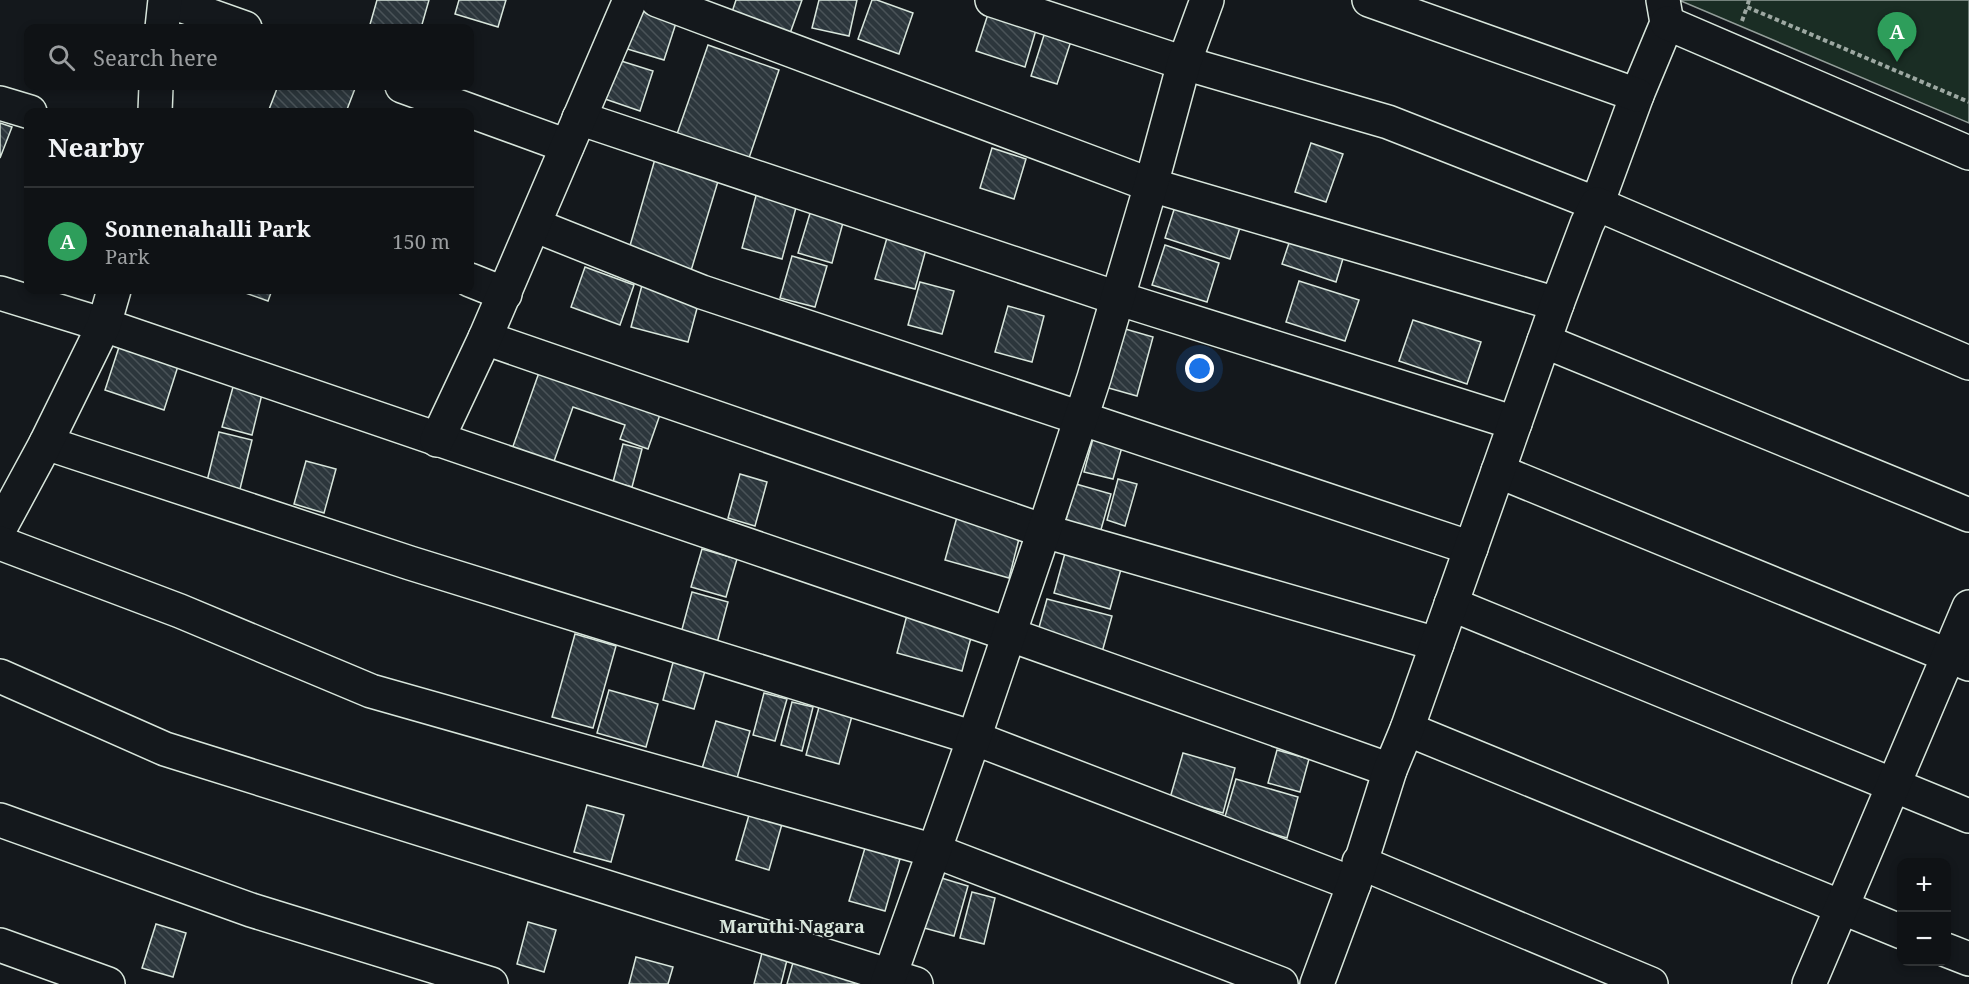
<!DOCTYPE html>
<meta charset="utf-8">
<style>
body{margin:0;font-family:"Noto Serif",serif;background:#181b1e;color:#f1f3f6}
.controls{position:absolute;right:18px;bottom:18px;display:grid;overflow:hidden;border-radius:12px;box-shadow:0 3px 9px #0003}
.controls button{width:54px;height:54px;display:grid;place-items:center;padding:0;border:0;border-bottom:2px solid #2f3234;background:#0f1215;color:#f1f3f6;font:30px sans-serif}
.you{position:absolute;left:1200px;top:369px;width:21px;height:21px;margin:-15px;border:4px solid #fff;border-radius:50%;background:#1a73e8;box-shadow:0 0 0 9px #1a73e833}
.badge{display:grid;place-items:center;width:39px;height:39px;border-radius:50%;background:#2563eb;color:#fff;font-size:20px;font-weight:700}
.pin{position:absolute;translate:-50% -50px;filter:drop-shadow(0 2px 3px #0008)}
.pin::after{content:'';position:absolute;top:32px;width:21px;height:18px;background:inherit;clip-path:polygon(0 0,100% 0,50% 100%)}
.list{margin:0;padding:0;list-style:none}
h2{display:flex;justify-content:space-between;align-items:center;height:78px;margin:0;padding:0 24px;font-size:26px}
h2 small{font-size:20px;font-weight:400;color:#9b9ea0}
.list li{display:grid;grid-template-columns:39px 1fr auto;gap:18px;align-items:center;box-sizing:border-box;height:108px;padding:0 24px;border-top:2px solid #2f3234}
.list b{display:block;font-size:22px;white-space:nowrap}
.list p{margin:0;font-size:20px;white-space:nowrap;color:#9b9ea0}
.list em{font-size:20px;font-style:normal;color:#9b9ea0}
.icon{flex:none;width:33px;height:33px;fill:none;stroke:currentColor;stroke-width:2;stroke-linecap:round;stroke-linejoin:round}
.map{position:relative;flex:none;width:1969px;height:984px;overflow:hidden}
.search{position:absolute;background:#0f1215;box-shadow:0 3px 9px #0003;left:24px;top:24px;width:450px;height:66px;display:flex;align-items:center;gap:15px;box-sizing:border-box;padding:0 21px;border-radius:12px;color:#9b9ea0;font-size:22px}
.panel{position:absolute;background:#0f1215;box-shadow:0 3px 9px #0003;left:24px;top:108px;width:450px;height:186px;border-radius:12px}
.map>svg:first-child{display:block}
</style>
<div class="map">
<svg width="1969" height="984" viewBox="0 0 1969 984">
<defs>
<pattern id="building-back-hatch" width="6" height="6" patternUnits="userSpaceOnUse" patternTransform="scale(1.5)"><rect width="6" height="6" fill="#2c363c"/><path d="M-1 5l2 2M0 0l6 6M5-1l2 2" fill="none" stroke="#4a5358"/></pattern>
</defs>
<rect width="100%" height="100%" fill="#14181c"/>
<!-- green -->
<polygon fill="#1a2d24" stroke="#939e99" stroke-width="1.5" points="1969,0 1969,123 1681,1 1681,0"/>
<!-- building -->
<g fill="url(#building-back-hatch)" stroke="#d8e6dc" stroke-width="1.5">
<polygon points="377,0 429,0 421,28 369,28"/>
<polygon points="459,0 506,0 498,27 455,14"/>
<polygon points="736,0 802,0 788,39 730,18"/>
<polygon points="819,0 857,0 849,36 812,28"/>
<polygon points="872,0 877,0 913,13 899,54 858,39"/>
<polygon points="637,8 677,20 664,60 624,48"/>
<polygon points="988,14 1036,30 1025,67 976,51"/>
<polygon points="1045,32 1071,41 1057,84 1031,76"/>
<polygon points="708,45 779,70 749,158 677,134"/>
<polygon points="618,60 653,71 640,111 605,99"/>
<polygon points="278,86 356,86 346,112 268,112"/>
<polygon points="0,123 12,127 0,158"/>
<polygon points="1311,143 1343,154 1326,202 1295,192"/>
<polygon points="992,148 1026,159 1014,199 980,188"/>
<polygon points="655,159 719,178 690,274 627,256"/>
<polygon points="757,192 797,204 782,259 742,248"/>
<polygon points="1178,197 1243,218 1230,259 1165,238"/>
<polygon points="811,210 844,219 832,263 798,253"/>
<polygon points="1294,228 1347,245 1336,282 1282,264"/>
<polygon points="889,231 928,242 915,289 875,279"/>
<polygon points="1165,245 1219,263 1207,302 1152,285"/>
<polygon points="792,256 827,266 815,307 780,298"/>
<polygon points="585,267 634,285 620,325 571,307"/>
<polygon points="1299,281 1359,300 1345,341 1286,322"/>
<polygon points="920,282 954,291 942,334 908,325"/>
<polygon points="642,285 699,301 688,342 631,327"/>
<polygon points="237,290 272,290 268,301"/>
<polygon points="1008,306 1044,316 1032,362 995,352"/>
<polygon points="1413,320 1481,342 1467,384 1399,361"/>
<polygon points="1115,326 1153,337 1137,396 1098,385"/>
<polygon points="120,344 179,363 164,410 105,390"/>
<polygon points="542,364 663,406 648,449 620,439 625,425 573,407 552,467 511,452"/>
<polygon points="233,387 262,394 252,435 222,427"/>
<polygon points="1095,431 1124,440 1113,479 1084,472"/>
<polygon points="219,432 252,440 240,489 207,481"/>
<polygon points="623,444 642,449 632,487 613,482"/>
<polygon points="306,461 336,469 324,513 294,504"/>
<polygon points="740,474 767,482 755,526 728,518"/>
<polygon points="1118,479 1137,484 1125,526 1107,520"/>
<polygon points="1076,484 1111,494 1100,533 1065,523"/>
<polygon points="957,517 1020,535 1009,578 945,560"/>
<polygon points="1067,546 1123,562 1110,609 1054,593"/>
<polygon points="702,549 737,559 726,597 691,587"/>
<polygon points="692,592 728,602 717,643 681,633"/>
<polygon points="1047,599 1112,616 1101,656 1036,638"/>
<polygon points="907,615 972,634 962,671 897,653"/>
<polygon points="575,634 616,646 593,728 552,717"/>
<polygon points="675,655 707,664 694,709 663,700"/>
<polygon points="609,690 658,704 646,747 597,733"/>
<polygon points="764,693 787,699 775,741 753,735"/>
<polygon points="792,702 813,707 802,751 781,745"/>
<polygon points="819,707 852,716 839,764 806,755"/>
<polygon points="716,721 750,731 736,782 701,772"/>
<polygon points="1277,750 1309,759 1300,792 1268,783"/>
<polygon points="1183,753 1235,768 1223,813 1170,798"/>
<polygon points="1236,779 1298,797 1287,838 1224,820"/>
<polygon points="587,805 624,815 611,862 574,852"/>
<polygon points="749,815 782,824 769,870 736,860"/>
<polygon points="865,848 900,859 885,911 849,901"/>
<polygon points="938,877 968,886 954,936 924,928"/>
<polygon points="972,892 995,898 984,944 960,938"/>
<polygon points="528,922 556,930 544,972 517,964"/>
<polygon points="156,924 186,933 173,977 142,968"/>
<polygon points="762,953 787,960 781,984 754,984"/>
<polygon points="636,957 673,967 668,984 629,984"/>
<polygon points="794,959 857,977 854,984 787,984"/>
</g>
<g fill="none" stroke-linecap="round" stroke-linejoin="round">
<defs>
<g id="minor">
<polyline points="166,0 245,28"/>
<polyline points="657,0 1151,185 1557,304"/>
<polyline points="992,0 1184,63 1388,122 1597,204 1637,95 1667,23 1663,0"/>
<polyline points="1369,0 1637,95"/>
<polyline points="1667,23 1969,153"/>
<polyline points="162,28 165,0"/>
<polyline points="402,86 567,146"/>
<polyline points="0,103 30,112"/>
<polyline points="155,112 156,86"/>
<polyline points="579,118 1117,298 1515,423"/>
<polyline points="534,225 702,292 1471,548"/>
<polyline points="470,280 505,294"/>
<polyline points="0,293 104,325 1008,634 1390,770"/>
<polyline points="485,338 1044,531 1437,644"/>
<polyline points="1544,341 1969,515"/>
<polyline points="437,440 485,338 630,0"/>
<polyline points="46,443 410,563 974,738 1354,884"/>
<polyline points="1498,471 1969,664"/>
<polyline points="0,528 46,443 104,325 114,290"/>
<polyline points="0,543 180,611 371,691 935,851 1281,984"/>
<polyline points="1451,604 1969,816"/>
<polyline points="0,676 165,749 916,984"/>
<polyline points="1407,729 1902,932"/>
<polyline points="0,820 251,910 491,984"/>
<polyline points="1359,862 1651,984"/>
<polyline points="0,945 108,984"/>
<polyline points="1946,950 1969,959"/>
<polyline points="887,984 974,738 1044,531 1094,378 1151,185 1184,63 1207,0"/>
<polyline points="1317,984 1354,884 1390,770 1407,729 1557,304 1587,224 1597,204 1969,363"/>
<polyline points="1809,984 1969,607"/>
</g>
</defs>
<!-- minor casing -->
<use href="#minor" stroke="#d8e6dc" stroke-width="36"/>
<!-- path -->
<g stroke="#9da8a2" stroke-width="4" stroke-dasharray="4.5 3" stroke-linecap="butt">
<polyline points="1749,0 1747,7 1969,102"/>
<polyline points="1742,21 1747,7"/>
</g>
<!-- minor -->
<use href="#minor" stroke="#14181c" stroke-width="33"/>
</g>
<g text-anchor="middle" stroke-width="4.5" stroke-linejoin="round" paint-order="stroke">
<!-- neighbourhood labels -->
<g font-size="18" font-weight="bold" fill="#d8e6dc" stroke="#14181c">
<text x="792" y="933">Maruthi Nagara</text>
</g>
</g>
</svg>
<div class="controls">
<button>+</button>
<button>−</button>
</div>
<div class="you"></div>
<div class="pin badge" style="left:1897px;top:62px;background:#2e9e5b">A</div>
<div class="search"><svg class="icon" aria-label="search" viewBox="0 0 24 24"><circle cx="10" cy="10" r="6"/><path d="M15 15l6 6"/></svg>Search here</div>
<section class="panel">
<h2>Nearby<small></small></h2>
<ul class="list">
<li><span class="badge" style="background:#2e9e5b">A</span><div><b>Sonnenahalli Park</b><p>Park</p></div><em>150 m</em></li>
</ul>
</section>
</div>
